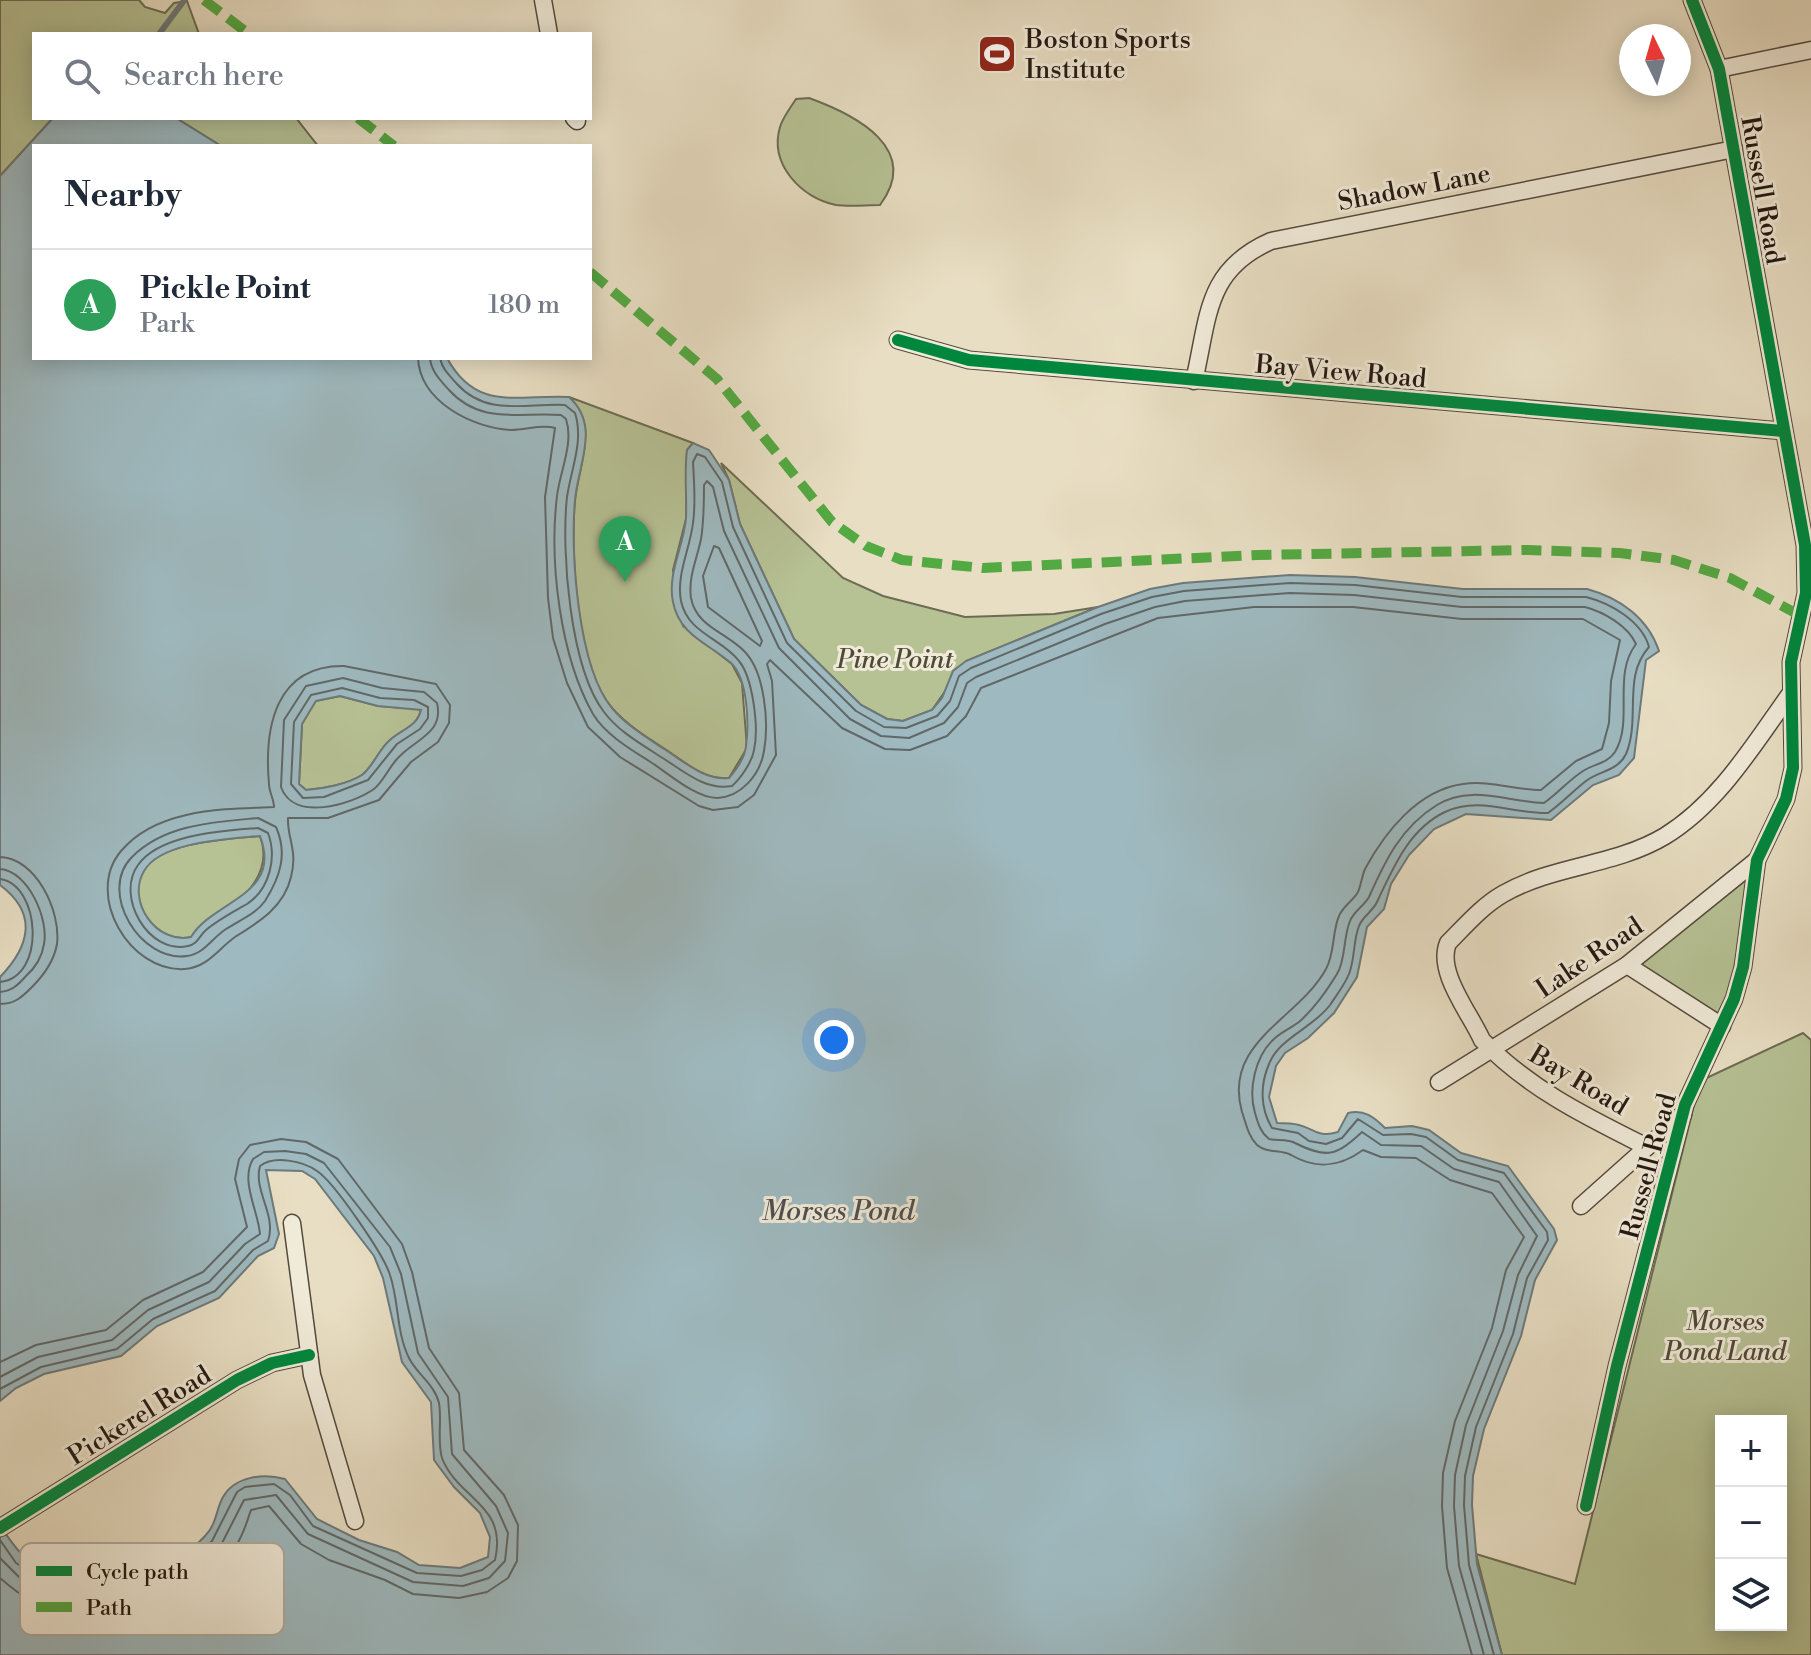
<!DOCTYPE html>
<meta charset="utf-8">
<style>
body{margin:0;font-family:"Libre Bodoni",serif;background:#f2f2f3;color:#1f2937}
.controls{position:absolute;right:24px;bottom:24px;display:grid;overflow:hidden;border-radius:0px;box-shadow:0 4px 20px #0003}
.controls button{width:72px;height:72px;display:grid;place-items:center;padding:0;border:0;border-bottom:2px solid #e0e1e3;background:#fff;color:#1f2937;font:40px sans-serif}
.compass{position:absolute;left:1619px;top:24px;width:72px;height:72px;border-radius:50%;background:#fff;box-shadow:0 4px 20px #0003;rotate:355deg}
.you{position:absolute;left:834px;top:1040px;width:28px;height:28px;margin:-20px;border:6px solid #fff;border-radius:50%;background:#1a73e8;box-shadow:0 0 0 12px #1a73e833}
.badge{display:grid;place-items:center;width:52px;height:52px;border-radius:50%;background:#8f2418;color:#fff;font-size:26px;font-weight:700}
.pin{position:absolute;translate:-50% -66px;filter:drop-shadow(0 2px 4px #0008)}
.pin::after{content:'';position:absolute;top:42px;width:28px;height:24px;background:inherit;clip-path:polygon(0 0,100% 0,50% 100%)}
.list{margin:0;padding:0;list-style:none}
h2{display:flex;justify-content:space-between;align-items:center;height:104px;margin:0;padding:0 32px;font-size:34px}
h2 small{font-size:26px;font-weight:400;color:#747a83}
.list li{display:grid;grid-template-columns:52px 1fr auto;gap:24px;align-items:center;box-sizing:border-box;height:112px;padding:0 32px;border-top:2px solid #e0e1e3}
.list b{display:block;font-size:30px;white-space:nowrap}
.list p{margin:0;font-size:26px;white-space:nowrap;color:#747a83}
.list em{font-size:26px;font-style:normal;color:#747a83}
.icon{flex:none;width:44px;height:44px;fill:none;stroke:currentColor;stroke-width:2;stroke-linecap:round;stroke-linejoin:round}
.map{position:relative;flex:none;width:1811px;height:1655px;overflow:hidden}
.search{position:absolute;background:#fff;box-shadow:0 4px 20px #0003;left:32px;top:32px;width:560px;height:88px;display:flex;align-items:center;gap:20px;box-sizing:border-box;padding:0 28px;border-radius:0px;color:#747a83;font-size:30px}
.panel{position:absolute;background:#fff;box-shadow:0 4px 20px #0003;left:32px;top:144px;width:560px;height:216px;border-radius:0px}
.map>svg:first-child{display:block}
</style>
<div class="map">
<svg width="1811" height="1655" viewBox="0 0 1811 1655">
<rect width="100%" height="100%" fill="#e8dec3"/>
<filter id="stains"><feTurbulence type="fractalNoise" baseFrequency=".0025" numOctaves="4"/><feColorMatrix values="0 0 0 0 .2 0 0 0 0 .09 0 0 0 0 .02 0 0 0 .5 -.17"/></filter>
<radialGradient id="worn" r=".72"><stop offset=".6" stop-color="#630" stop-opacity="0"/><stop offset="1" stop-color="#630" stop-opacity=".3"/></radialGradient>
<!-- green -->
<g fill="#b6c194" stroke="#6c6c53" stroke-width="2" fill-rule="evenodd">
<polygon points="0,0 139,0 145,7 165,13 174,3 187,1 199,34 34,34 34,118 53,118 0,176"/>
<path d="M809 98C856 115 922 149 880 205 866 205 850 207 836 205 801 198 769 164 780 127 783 117 791 107 796 99Z"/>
<polygon points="176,118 296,118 318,146 221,146"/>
<path d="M569 397 693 443 687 450 686 519 673 570 683 626 732 664 742 683 747 748 729 778C705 781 685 762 665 749 646 737 627 725 612 708 577 668 570 552 575 501 578 466 600 425 569 397Z"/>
<polygon points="721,463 843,578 883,596 965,617 1054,614 1098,607 966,661 932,710 903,721 887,719 861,705 794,639 740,524 729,480"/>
<path d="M340 696 378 706 421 709C418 727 402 729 390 740 379 749 373 767 362 775 348 784 323 789 306 790L299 784 302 724 315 701Z"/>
<path d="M260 836C278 884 223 912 191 937 157 945 126 902 143 871 161 841 230 839 260 836Z"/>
<polygon points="1757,860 1722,1026 1627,965"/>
<path d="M1803 1033 1811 1040V1655H1502L1476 1554 1575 1584 1700 1081ZM1721 1421H1781V1625H1721Z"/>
</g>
<!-- water -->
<path fill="#9eb9bf" stroke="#6d797a" stroke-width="2" fill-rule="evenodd" d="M53 118H176L221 146H34V358H447C477 413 518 394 569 397 601 426 578 464 575 500 570 551 578 668 612 708 626 725 646 737 664 749 685 762 705 781 729 778 736 770 745 757 746 746 749 724 748 679 731 663 709 644 679 635 673 602 667 573 684 546 686 518 687 495 684 472 687 450L693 443 709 450 729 480 740 524 794 639 861 705 887 719 903 721 932 710 942 698 953 671 966 661 1098 607 1150 589 1183 583 1290 575 1355 577 1463 589H1587C1620 598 1648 618 1659 651L1646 660 1634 758 1619 775 1593 785 1551 820 1466 814 1434 829 1409 855 1391 884 1384 909 1367 927 1357 977 1334 1013 1308 1038 1285 1053 1276 1066 1269 1097 1277 1123C1284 1123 1292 1123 1299 1125 1315 1129 1318 1138 1338 1132L1348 1113C1364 1109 1374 1117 1385 1128L1412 1126 1429 1130 1461 1153 1508 1166 1554 1229 1557 1240 1535 1280 1521 1336 1484 1429 1473 1476 1472 1505 1477 1564 1502 1655H0V1525C23 1562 54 1593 101 1584 120 1581 131 1576 150 1578 170 1566 190 1552 205 1536 217 1524 216 1509 223 1497 235 1476 264 1473 285 1479L317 1519 359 1540 397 1552 419 1565 460 1568 488 1557 490 1537 480 1513 454 1487 434 1460 431 1402 402 1362 383 1278 374 1256 315 1179 302 1171 266 1170 279 1234 274 1248 258 1256 219 1298 157 1326 121 1356 44 1374 16 1388 0 1401V977C29 947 39 914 0 885V176ZM340 696 378 706 421 710C417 727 402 729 390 740 379 749 373 767 362 775 348 784 323 789 306 790L299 784 302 724 316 701ZM260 836C283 896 213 900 191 937 157 945 126 902 144 871 161 841 230 839 260 836Z"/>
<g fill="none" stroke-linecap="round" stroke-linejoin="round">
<!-- shore -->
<g stroke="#606868" stroke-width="2">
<path d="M418 358C420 402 473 428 511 430 526 430 542 424 555 428L545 497 548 598 553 638 567 683 588 727 620 757 699 806 713 810 738 807 754 795 776 755 772 681 767 664 770 660 842 728 885 749 910 750 947 736 966 716 981 688 1158 618 1254 607H1353L1462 619H1583L1620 640 1611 681 1609 723 1602 749 1576 761 1541 790C1514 790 1490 780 1463 784 1418 790 1385 832 1365 869 1362 876 1361 885 1358 892 1353 901 1343 906 1339 916 1332 932 1335 953 1326 969 1299 1019 1222 1042 1242 1112 1246 1123 1248 1136 1257 1145 1268 1154 1280 1149 1291 1155 1317 1170 1340 1167 1363 1150L1381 1157 1416 1158 1450 1180 1492 1193 1524 1237 1506 1270 1492 1328 1455 1421 1443 1473 1442 1506 1447 1568 1472 1655"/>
<path d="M430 358C431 371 440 380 449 390 481 425 518 412 561 415L566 419C574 443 560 471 557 496 549 562 560 656 593 714 605 734 630 749 649 761 667 772 695 798 717 798 741 797 760 775 764 751 769 723 765 673 745 652 728 633 696 627 691 598 688 577 697 559 701 539 704 521 704 503 704 485L707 481 713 487 724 531 779 648 850 719 881 736 909 738 944 723 958 707 967 683 976 677 1105 624 1155 607 1185 601 1290 593 1354 595 1462 607H1585C1604 612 1628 626 1636 644 1612 675 1634 721 1615 752 1607 764 1593 764 1583 771 1569 780 1558 793 1544 803 1508 802 1470 784 1437 805 1401 827 1385 861 1369 897 1364 906 1354 911 1350 921 1343 938 1346 959 1337 974 1326 992 1315 1008 1299 1022 1291 1028 1281 1032 1274 1039 1255 1056 1248 1090 1255 1113 1258 1123 1260 1132 1269 1139 1277 1141 1287 1139 1295 1143 1327 1159 1336 1156 1362 1132L1381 1145 1421 1146 1454 1169 1499 1182 1537 1236 1518 1275 1503 1331 1466 1425 1455 1475 1454 1506 1459 1566 1484 1655"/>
<path d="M440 358C442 369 450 376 457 384 487 417 526 403 565 405L575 413C584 441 571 469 567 497 561 551 570 668 604 712 618 731 641 744 661 757 684 771 705 791 732 786 741 778 752 762 754 750 759 728 753 678 739 661 722 638 688 634 681 601 676 575 690 549 693 523 696 503 694 482 693 462L697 454 705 457 722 482 733 527 787 643 856 711 884 727 906 728 937 716 950 701 959 676 971 668 1101 614 1152 597 1184 591 1290 583 1355 585 1462 597H1586C1610 603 1642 621 1649 647 1622 677 1641 718 1626 754 1618 771 1599 771 1586 781 1573 791 1562 803 1548 813 1513 814 1479 796 1445 812 1409 829 1393 868 1377 902 1373 911 1362 917 1359 926 1353 941 1355 959 1349 974 1345 984 1336 996 1330 1005 1313 1028 1279 1038 1269 1064 1260 1085 1260 1108 1272 1128L1298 1133 1309 1141 1326 1144 1342 1138 1358 1119 1383 1135 1411 1134 1426 1137 1458 1160 1504 1173 1547 1232 1548 1240 1527 1278 1513 1334 1476 1427 1465 1476 1464 1505 1469 1565 1494 1655"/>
<polygon points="714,546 719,548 762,641 760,646 708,607 703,576"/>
<path d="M344 666 436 684 450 705 449 723 438 742 411 762 379 800 328 818H288C287 838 298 850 291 877 284 907 259 922 235 937 218 949 208 967 185 969 130 973 84 895 121 851 157 808 225 809 274 807 274 799 269 792 269 784 264 728 275 665 344 666Z"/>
<path d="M343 678 382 688 424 692 437 703C444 732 417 739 401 755 390 764 385 780 374 789 351 805 293 822 281 787L284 720 306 686Z"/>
<polygon points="342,688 380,698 414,700 428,707 428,718 420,729 397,744 368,780 324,797 303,798 291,784 294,722 311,695"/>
<path d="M258 818 276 827C288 854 280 877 265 901 256 914 238 921 226 929 212 938 204 954 187 956 141 963 97 892 132 857 165 824 215 822 258 818Z"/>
<path d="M258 828 268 833C277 857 270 889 247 904 233 912 218 920 206 930 199 936 198 944 188 946 149 955 115 897 138 865 160 834 223 831 258 828Z"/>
<path d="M0 857C36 858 61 911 57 944 54 961 44 975 32 987 22 997 15 1004 0 1004"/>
<path d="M0 869C28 871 49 919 44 944 42 957 35 968 26 976 18 985 12 991 0 992"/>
<path d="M0 879C40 884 47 977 0 982"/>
<path d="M0 1362 36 1345 106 1330 143 1300 203 1272 247 1227 235 1179 239 1159 250 1145 281 1139 306 1142 338 1159 402 1244 412 1272 429 1348 459 1393 464 1450 504 1495 518 1525 517 1561 508 1578 487 1592 459 1598 413 1594 385 1580 329 1560 301 1544 269 1506 251 1510C247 1521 244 1533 237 1544 222 1567 188 1596 161 1606 151 1610 141 1605 131 1607 76 1621 44 1617 0 1578"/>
<path d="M0 1377 38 1357 112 1340 148 1310 209 1282 245 1244 260 1234C258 1210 240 1181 253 1159L264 1152 285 1151 306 1154 324 1163 390 1247 401 1274 418 1353 448 1397 452 1454 496 1506 508 1533 505 1561 489 1578 463 1586 413 1582 308 1534 276 1495 244 1500 220 1547 180 1581 154 1595 132 1594 98 1603 57 1601 25 1583 0 1558"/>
<path d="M0 1389 41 1367 117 1349 153 1319 215 1291 253 1250 268 1241C277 1215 253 1191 260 1166 274 1155 303 1161 317 1171 334 1182 384 1255 390 1275 399 1301 396 1332 409 1358 416 1373 435 1385 439 1403 442 1420 437 1442 442 1458 458 1500 508 1504 495 1560L482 1570 461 1576 417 1573 313 1526 290 1495 274 1484 245 1487 237 1492 212 1541 174 1573 152 1586 131 1584 98 1593 60 1591 16 1563 0 1540"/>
</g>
<!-- stream -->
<polyline stroke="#6d797a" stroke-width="6" points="159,34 183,2"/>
<defs>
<g id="street">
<polyline points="543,0 549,34"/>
<polyline points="1719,69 1811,50"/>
<polyline points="574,118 577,121"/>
<polyline points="898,340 969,360 1783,431"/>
<path d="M1194 381C1209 317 1205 270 1271 241L1734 149"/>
<polyline points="1627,965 1722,1026"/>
<polyline points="1439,1082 1627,965 1757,860"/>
<path d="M1647 1147C1587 1117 1529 1089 1482 1040 1470 1013 1436 972 1448 943 1465 926 1482 906 1503 894 1553 865 1615 866 1665 836 1719 803 1754 744 1790 694"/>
<polyline points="1581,1206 1683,1115"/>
<polyline points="292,1223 312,1375 355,1521"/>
<polyline points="1586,1506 1617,1366 1685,1105 1734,999 1743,967 1757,860 1786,799 1793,768 1791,662 1806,593 1805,545 1719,69 1692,0"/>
<polyline points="0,1528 237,1380 272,1363 309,1355"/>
</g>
</defs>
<!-- street casing -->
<use href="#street" stroke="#544a3e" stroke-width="19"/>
<!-- street -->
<use href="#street" stroke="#f0ead8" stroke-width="16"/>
<!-- quiet -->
<g stroke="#53a942" stroke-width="10" stroke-dasharray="20 10" stroke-linecap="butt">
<polyline points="204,0 249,34"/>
<polyline points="358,118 394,146"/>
<polyline points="590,272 717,379 832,522 866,546 902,560 983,568 1258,555 1528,550 1620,553 1674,560 1730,578 1801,616"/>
</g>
<defs>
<g id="cycleway">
<polyline points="898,340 969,360 1783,431"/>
<polyline points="1586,1506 1617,1366 1685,1105 1734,999 1743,967 1757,860 1786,799 1793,768 1791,662 1806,593 1805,545 1719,69 1692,0"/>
<polyline points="0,1528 237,1380 272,1363 309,1355"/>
</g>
</defs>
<!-- cycleway casing -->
<use href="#cycleway" stroke="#f0ead8" stroke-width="17"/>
<!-- cycleway -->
<use href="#cycleway" stroke="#00873e" stroke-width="12"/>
</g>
<!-- icons -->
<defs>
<symbol id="stadium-square" viewBox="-11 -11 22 22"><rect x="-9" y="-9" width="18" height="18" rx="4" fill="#8f2418" stroke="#f0ead8"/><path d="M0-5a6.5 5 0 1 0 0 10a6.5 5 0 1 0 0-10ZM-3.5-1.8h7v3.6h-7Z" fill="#fff"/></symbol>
</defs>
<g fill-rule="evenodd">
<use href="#stadium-square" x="975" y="32" width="44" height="44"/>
</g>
<g text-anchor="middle" stroke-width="6" stroke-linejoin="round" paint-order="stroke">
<!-- poi labels -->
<g font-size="26" fill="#231812" stroke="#f0ead8" text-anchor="start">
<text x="1025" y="48">Boston Sports<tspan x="1025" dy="30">Institute</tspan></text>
</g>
<!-- street labels -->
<g font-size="26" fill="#231812" stroke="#f0ead8">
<text transform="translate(1414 187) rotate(-11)" y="9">Shadow Lane</text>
<text transform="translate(1763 190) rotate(80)" y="9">Russell Road</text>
<text transform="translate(1341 371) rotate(5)" y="9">Bay View Road</text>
<text transform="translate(1589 957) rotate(-34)" y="9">Lake Road</text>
<text transform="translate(1579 1080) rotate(31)" y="9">Bay Road</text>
<text transform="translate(1648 1166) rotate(-75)" y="9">Russell Road</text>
<text transform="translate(139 1415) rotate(-32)" y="9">Pickerel Road</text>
</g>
<!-- park labels -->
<g font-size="26" font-style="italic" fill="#4f4b39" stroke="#f0ead8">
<text x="895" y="668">Pine Point</text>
<text x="1725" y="1330">Morses<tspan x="1725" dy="30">Pond Land</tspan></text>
</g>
<!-- water labels -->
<g font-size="28" font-style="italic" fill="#4e504f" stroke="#f0ead8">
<text x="838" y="1220">Morses Pond</text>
</g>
</g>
<!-- legend -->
<rect x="20" y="1543" width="264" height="92" rx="12" fill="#f0ead8" stroke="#b2ab9d" stroke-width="2"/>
<rect x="36" y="1566" width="36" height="10" fill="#00873e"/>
<rect x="36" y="1602" width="36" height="10" fill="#53a942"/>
<g font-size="22" fill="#231812">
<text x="86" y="1579">Cycle path</text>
<text x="86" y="1615">Path</text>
</g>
<rect width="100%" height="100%" filter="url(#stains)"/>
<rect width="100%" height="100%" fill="url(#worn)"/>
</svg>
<div class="controls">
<button>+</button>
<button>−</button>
<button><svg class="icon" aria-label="layers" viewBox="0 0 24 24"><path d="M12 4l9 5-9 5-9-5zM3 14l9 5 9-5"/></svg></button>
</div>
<svg class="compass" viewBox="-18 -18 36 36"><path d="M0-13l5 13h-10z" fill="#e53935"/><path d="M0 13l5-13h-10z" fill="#747a83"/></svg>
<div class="you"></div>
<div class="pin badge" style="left:625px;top:582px;background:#2e9e5b">A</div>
<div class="search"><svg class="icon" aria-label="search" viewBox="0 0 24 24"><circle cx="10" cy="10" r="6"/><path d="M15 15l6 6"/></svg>Search here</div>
<section class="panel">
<h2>Nearby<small></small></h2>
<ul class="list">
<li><span class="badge" style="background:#2e9e5b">A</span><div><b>Pickle Point</b><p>Park</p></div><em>180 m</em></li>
</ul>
</section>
</div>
